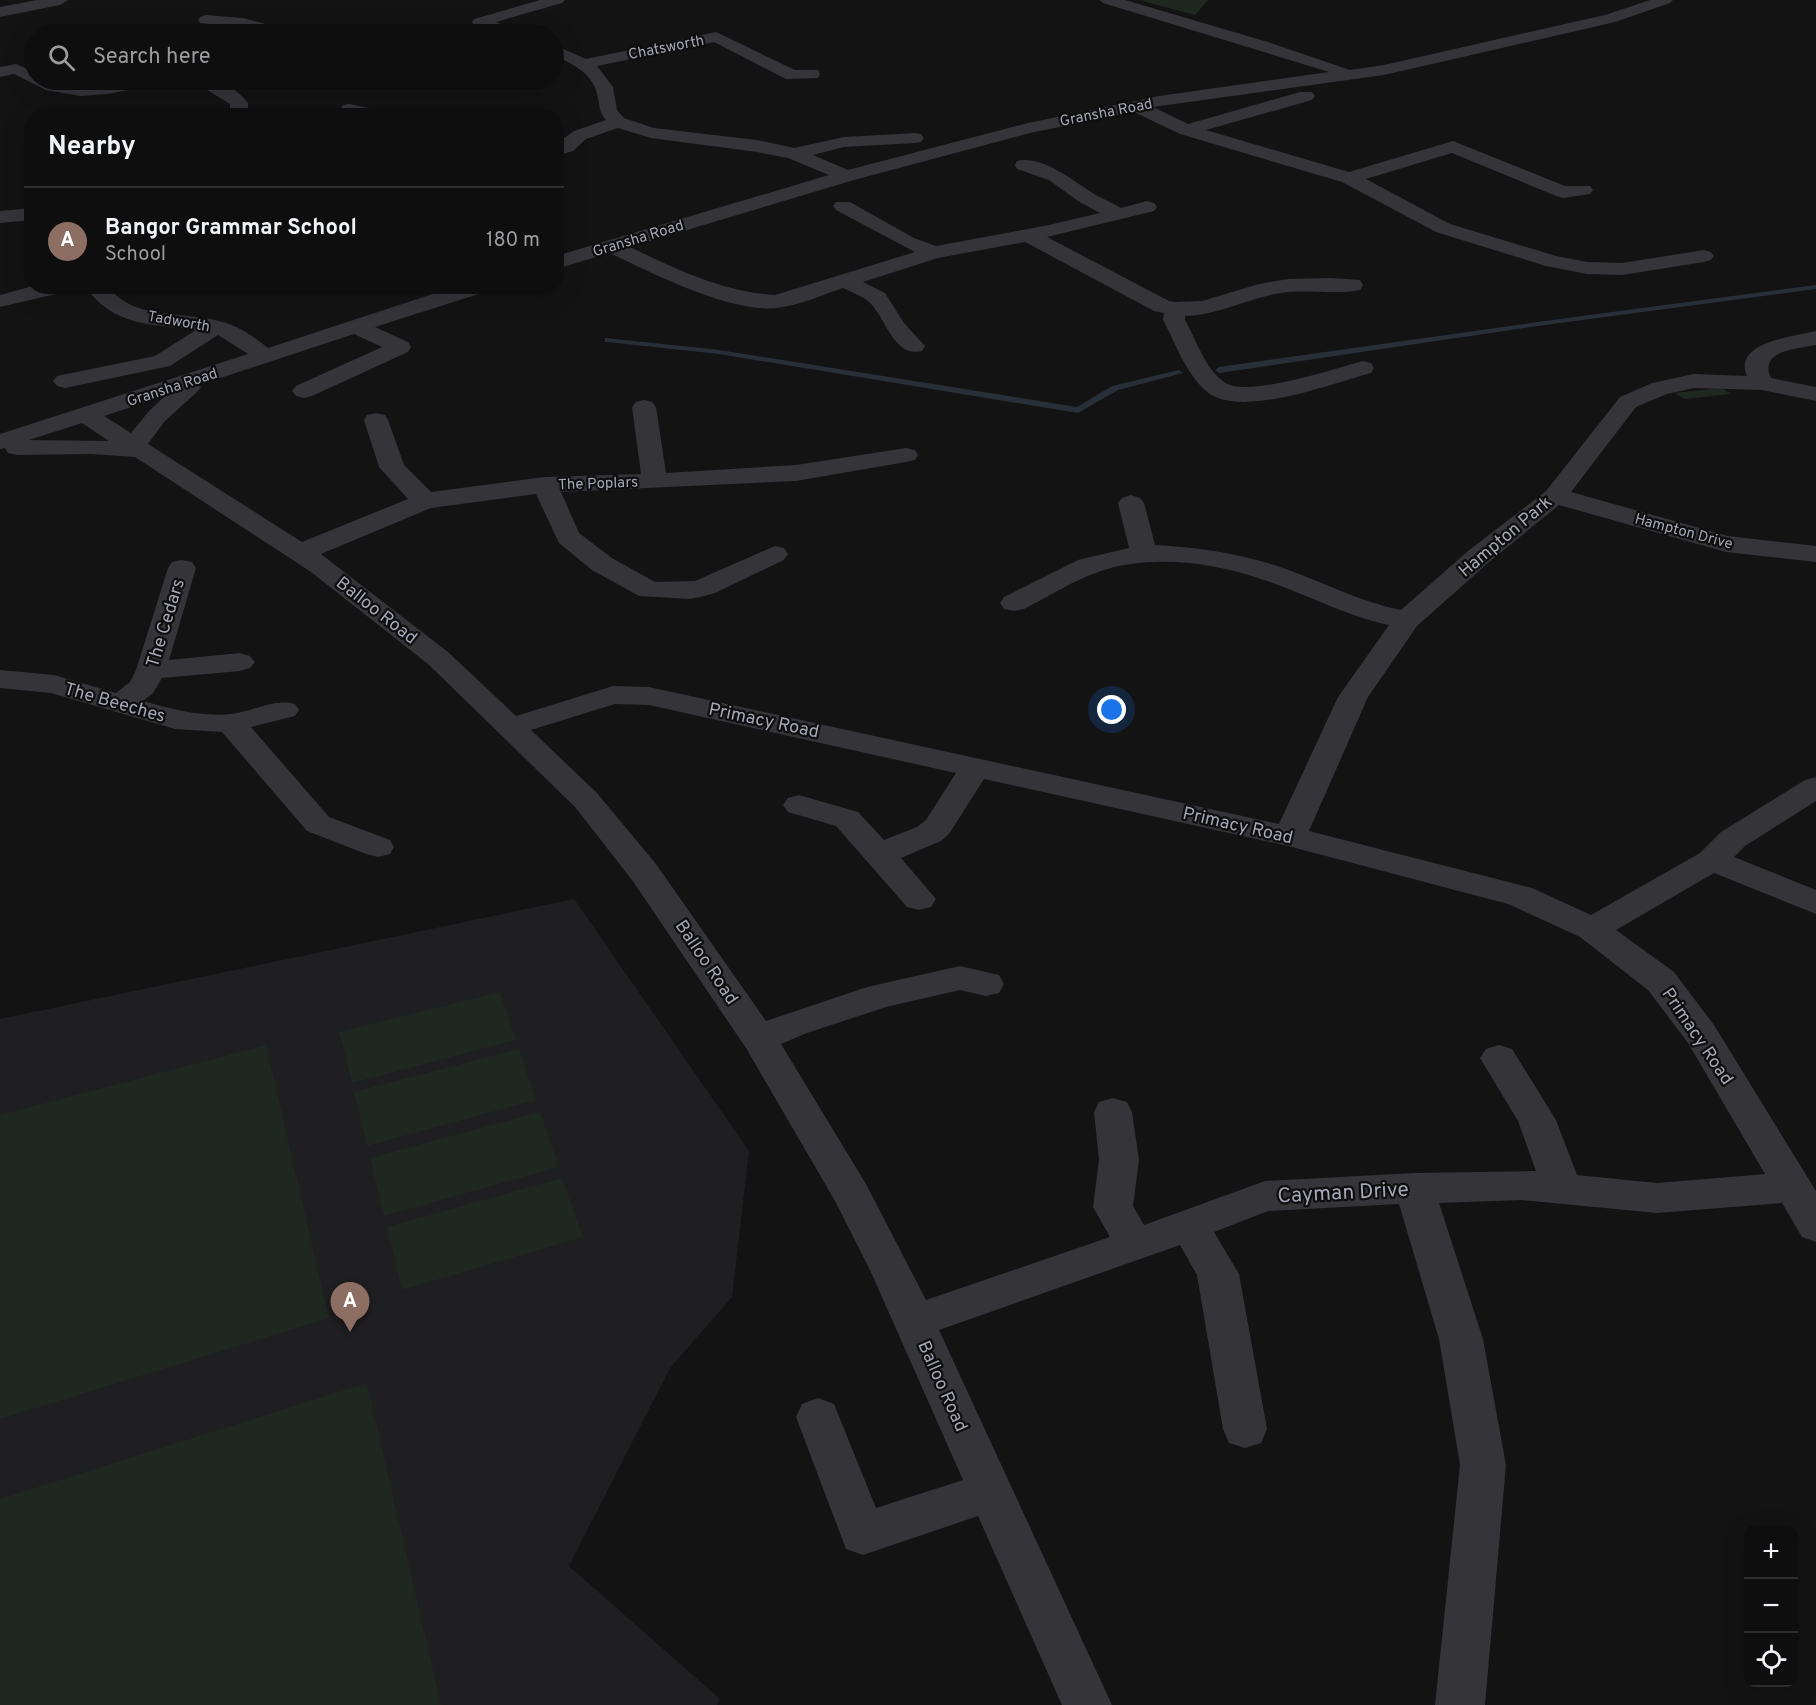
<!DOCTYPE html>
<meta charset="utf-8">
<style>
body{margin:0;font-family:Overpass,sans-serif;background:#1c1c1d;color:#f1f3f6}
.controls{position:absolute;right:18px;bottom:18px;display:grid;overflow:hidden;border-radius:12px;box-shadow:0 6px 24px #0002}
.controls button{width:54px;height:54px;display:grid;place-items:center;padding:0;border:0;border-bottom:2px solid #2e2e2f;background:#0e0e0f;color:#f1f3f6;font:30px sans-serif}
.you{position:absolute;left:1112px;top:710px;width:21px;height:21px;margin:-15px;border:4px solid #fff;border-radius:50%;background:#1a73e8;box-shadow:0 0 0 9px #1a73e833}
.badge{display:grid;place-items:center;width:39px;height:39px;border-radius:50%;background:#efd431;color:#fff;font-size:20px;font-weight:700}
.pin{position:absolute;translate:-50% -50px;filter:drop-shadow(0 2px 3px #0008)}
.pin::after{content:'';position:absolute;top:32px;width:21px;height:18px;background:inherit;clip-path:polygon(0 0,100% 0,50% 100%)}
.list{margin:0;padding:0;list-style:none}
h2{display:flex;justify-content:space-between;align-items:center;height:78px;margin:0;padding:0 24px;font-size:26px}
h2 small{font-size:20px;font-weight:400;color:#9b9c9e}
.list li{display:grid;grid-template-columns:39px 1fr auto;gap:18px;align-items:center;box-sizing:border-box;height:108px;padding:0 24px;border-top:2px solid #2e2e2f}
.list b{display:block;font-size:22px;white-space:nowrap}
.list p{margin:0;font-size:20px;white-space:nowrap;color:#9b9c9e}
.list em{font-size:20px;font-style:normal;color:#9b9c9e}
.icon{flex:none;width:33px;height:33px;fill:none;stroke:currentColor;stroke-width:2;stroke-linecap:round;stroke-linejoin:round}
.map{position:relative;flex:none;width:1816px;height:1705px;overflow:hidden}
.search{position:absolute;background:#0e0e0f;box-shadow:0 6px 24px #0002;left:24px;top:24px;width:540px;height:66px;display:flex;align-items:center;gap:15px;box-sizing:border-box;padding:0 21px;border-radius:33px;color:#9b9c9e;font-size:22px}
.panel{position:absolute;background:#0e0e0f;box-shadow:0 6px 24px #0002;left:24px;top:108px;width:540px;height:186px;border-radius:24px}
.map>svg:first-child{display:block}
</style>
<div class="map">
<svg width="1816" height="1705" viewBox="0 0 1816 1705">
<rect width="100%" height="100%" fill="#131314"/>
<!-- built -->
<polygon fill="#1f1f21" points="574,899 749,1151 732,1297 670,1368 569,1566 720,1699 717,1705 0,1705 0,1019"/>
<!-- green -->
<g fill="#1f2721">
<polygon points="1139,0 1208,0 1195,15"/>
<polygon points="1722,388 1731,394 1685,399 1674,393"/>
<polygon points="500,992 516,1040 352,1083 339,1032"/>
<polygon points="266,1045 329,1318 0,1419 0,1115"/>
<polygon points="519,1049 536,1100 367,1146 354,1092"/>
<polygon points="540,1112 559,1167 384,1216 370,1158"/>
<polygon points="562,1178 583,1237 402,1290 387,1227"/>
<polygon points="367,1383 441,1705 0,1705 0,1499"/>
</g>
<g fill="none" stroke-linecap="round" stroke-linejoin="round">
<!-- stream -->
<g fill="#292f38" fill-rule="evenodd">
<polygon points="1816,285 1816,289 1552,324 1219,373 1215,370 1219,367 1552,320"/>
<polygon points="605,338 719,350 1077,407 1112,386 1179,370 1183,373 1118,390 1078,413 719,354 608,342 605,342"/>
</g>
<!-- minor -->
<g fill="#343439" fill-rule="evenodd">
<polygon points="37,0 68,0 60,5 0,17 0,7"/>
<polygon points="540,0 565,0 562,3 496,22 517,31 519,34 498,34 474,25 472,22 474,19"/>
<path d="M1100 0H1125L1268 42 1350 70 1384 65 1605 15 1650 0H1673L1670 3 1615 22 1384 75 1153 107 1188 124 1300 92H1312L1315 96 1312 100 1206 130 1349 172 1453 141 1565 186H1590L1593 190 1590 194 1563 198 1556 196 1452 153 1366 179 1450 224 1556 256 1587 262 1622 263 1704 250 1711 252 1714 256 1711 260 1704 262 1622 275 1587 274 1546 266 1436 232 1342 182 1180 134 1134 112 1030 133 854 180 630 247C676 269 723 292 775 295L915 252 836 210 833 206 836 202H850L914 238 936 246 1049 225 1100 213 1078 201 1049 180 1017 169 1015 165 1017 161C1042 155 1072 180 1091 192 1100 198 1111 202 1121 208L1147 201 1154 203 1157 207 1154 211 1047 237 1169 301 1175 302 1202 301 1259 284 1288 279 1331 278 1360 280 1363 285 1360 290C1338 295 1305 289 1281 293 1248 298 1219 315 1185 316V320C1197 341 1204 367 1224 382 1245 399 1336 368 1363 361L1371 363 1374 368 1371 373C1333 383 1239 420 1206 391 1185 372 1176 344 1163 320L1164 313 1154 311 1025 242 938 258 863 282 885 293 904 323 925 346 922 351C893 358 886 317 869 302 862 296 851 292 843 288 822 295 798 306 776 308 731 313 651 273 610 253L556 269V256L829 175 788 158 757 152 651 138 618 128 586 139 573 151 556 156V144L574 131 606 120C599 112 600 108 598 98 594 74 574 64 554 56V45L586 59 716 32 795 70H818L820 74 818 78 786 79 714 42 597 66 613 87 617 110 624 118 654 128 757 140 794 148 844 137 915 133 921 134 924 138 921 142 915 143 844 147 813 155 848 170 1028 123 1159 96 1329 72 1103 3Z"/>
<polygon points="206,15 243,18 292,31 294,34 269,34 243,28 200,23 198,20 200,17"/>
<path d="M16 64 34 72V80C51 80 65 85 81 86 108 87 134 77 161 80L158 84 108 94 80 96 46 90 14 74 0 77V67Z"/>
<path d="M191 80C212 78 235 85 248 103V111L245 116H226L230 110V104Z"/>
<polygon points="349,104 374,109 407,108 410,112 407,116 355,116 343,113 340,109 343,105"/>
<polygon points="32,208 32,220 0,223 0,211"/>
<polygon points="33,286 71,286 69,291 0,307 0,295"/>
<path d="M85 286H107C136 322 183 310 223 322 240 327 254 337 268 348L457 286H490L488 291 375 327 408 342 411 347 408 352 312 396 304 398 296 396 292 391 296 386 382 347 354 334 199 385 201 387 197 392 165 421 148 444 302 542 408 499 379 467 364 420 367 415 376 413 385 415 388 420 404 465 431 492 545 477 641 474 632 407 636 402 644 400 652 402 656 407 666 473 796 465 906 448 915 450 918 455 915 460 906 462 796 481 561 492 579 533 612 558 655 582 695 581 775 546 784 548 788 554 784 560 715 593 700 597 690 599 639 596 592 570 559 543 536 494 431 508 321 554 448 652 516 716 613 686 649 687 1279 824 1338 697 1389 625C1345 616 1307 594 1264 580 1212 562 1150 554 1098 572 1072 581 1048 597 1024 609L1014 611 1004 609 1000 603 1004 597 1078 560 1129 548 1118 503 1122 498 1131 495 1140 498 1144 503 1155 545C1197 547 1243 554 1283 568 1323 582 1360 602 1401 610L1468 551 1546 491 1620 397 1652 383 1694 374 1747 376C1732 342 1796 336 1816 331V345C1797 349 1758 350 1771 378L1816 387V401L1762 390 1694 388 1667 394 1636 407 1571 492 1728 536 1816 546V562L1726 552 1559 505 1488 563 1417 626 1368 697 1309 831 1532 888 1591 915 1700 853 1721 832 1805 780 1816 777V801L1745 846 1734 857 1816 890V914L1714 873 1616 930 1674 972 1714 1025 1816 1191V1242L1802 1237 1782 1203 1657 1213 1522 1200 1439 1203 1483 1339 1506 1465 1485 1705H1435L1460 1465 1439 1339 1399 1204 1268 1211 1214 1232 1239 1274 1267 1429 1261 1443 1245 1448 1229 1443 1223 1429 1197 1275 1180 1245 939 1330 1112 1705H1062L978 1516 863 1555 846 1549 796 1417 802 1404 818 1398 834 1404 876 1508 963 1480 870 1270 835 1201 746 1048 632 880 575 807 428 664 311 572 135 457 91 454 17 455 8 453 5 448 0 449V434L248 354 218 335 170 366 65 388 57 386 53 381 57 376 155 356 196 330C152 324 113 327 85 286ZM165 396 149 411 131 433 104 416ZM82 423 109 441 29 440ZM615 704 649 705 956 773 926 820 917 827 884 840 858 812 799 795 788 798 783 805 788 812 836 826 907 907 919 910 931 907 936 899 901 858 941 841 949 834 984 779 1288 846 1508 904 1580 937 1648 990 1688 1043 1765 1174 1657 1183 1577 1175 1556 1120 1512 1049 1499 1045 1486 1049 1480 1058 1518 1121 1536 1171 1414 1173 1265 1181 1144 1225 1133 1206 1139 1160 1132 1112 1127 1102 1113 1098 1099 1102 1094 1112 1099 1160 1093 1207 1110 1237 926 1300 866 1184 781 1044 807 1033 886 1007 960 990 986 996 999 993 1004 984 999 975 960 966 867 987 766 1021 656 864 597 793 531 730Z"/>
<path d="M182 560 192 562 196 568 169 660 240 653 250 656 255 662 250 668 240 671 162 678 153 693 143 701C171 709 201 717 231 714 253 712 273 698 295 704L299 710 295 716 251 727 329 817 390 840 394 847 390 854 378 857 366 854 307 831 222 732 175 729 51 693 0 688V670L54 675 116 693 130 682 136 670 168 568 172 562Z"/>
</g>
</g>
<g text-anchor="middle" stroke-width="4.5" stroke-linejoin="round" paint-order="stroke">
<!-- far-street labels -->
<g font-size="15" fill="#a5a6b5" stroke="#0e0e0f">
<text transform="translate(666 47) rotate(-11)" y="5">Chatsworth</text>
<text transform="translate(1106 112) rotate(-11)" y="5">Gransha Road</text>
<text transform="translate(638 238) rotate(-17)" y="5">Gransha Road</text>
<text transform="translate(179 321) rotate(10)" y="5">Tadworth</text>
<text transform="translate(172 387) rotate(-18)" y="5">Gransha Road</text>
<text transform="translate(598 483) rotate(-2)" y="5">The Poplars</text>
<text transform="translate(1684 531) rotate(15)" y="5">Hampton Drive</text>
</g>
<!-- street labels -->
<g font-size="18" fill="#a5a6b5" stroke="#0e0e0f">
<text transform="translate(1505 536) rotate(-40)" y="6">Hampton Park</text>
<text transform="translate(377 610) rotate(38)" y="6">Balloo Road</text>
<text transform="translate(165 623) rotate(-73)" y="6">The Cedars</text>
<text transform="translate(115 702) rotate(16)" y="6">The Beeches</text>
<text transform="translate(764 720) rotate(12)" y="6">Primacy Road</text>
<text transform="translate(1238 825) rotate(13)" y="6">Primacy Road</text>
<text transform="translate(707 962) rotate(56)" y="6">Balloo Road</text>
<text transform="translate(1698 1036) rotate(56)" y="6">Primacy Road</text>
<text transform="translate(943 1386) rotate(66)" y="6">Balloo Road</text>
</g>
<!-- near-street labels -->
<g font-size="21" fill="#a5a6b5" stroke="#0e0e0f">
<text transform="translate(1343 1192) rotate(-3)" y="7">Cayman Drive</text>
</g>
</g>
</svg>
<div class="controls">
<button>+</button>
<button>−</button>
<button><svg class="icon" aria-label="locate" viewBox="0 0 24 24"><circle cx="12" cy="12" r="6"/><path d="M12 2v4M12 18v4M2 12h4M18 12h4"/></svg></button>
</div>
<div class="you"></div>
<div class="pin badge" style="left:350px;top:1332px;background:#8d6e63">A</div>
<div class="search"><svg class="icon" aria-label="search" viewBox="0 0 24 24"><circle cx="10" cy="10" r="6"/><path d="M15 15l6 6"/></svg>Search here</div>
<section class="panel">
<h2>Nearby<small></small></h2>
<ul class="list">
<li><span class="badge" style="background:#8d6e63">A</span><div><b>Bangor Grammar School</b><p>School</p></div><em>180 m</em></li>
</ul>
</section>
</div>
